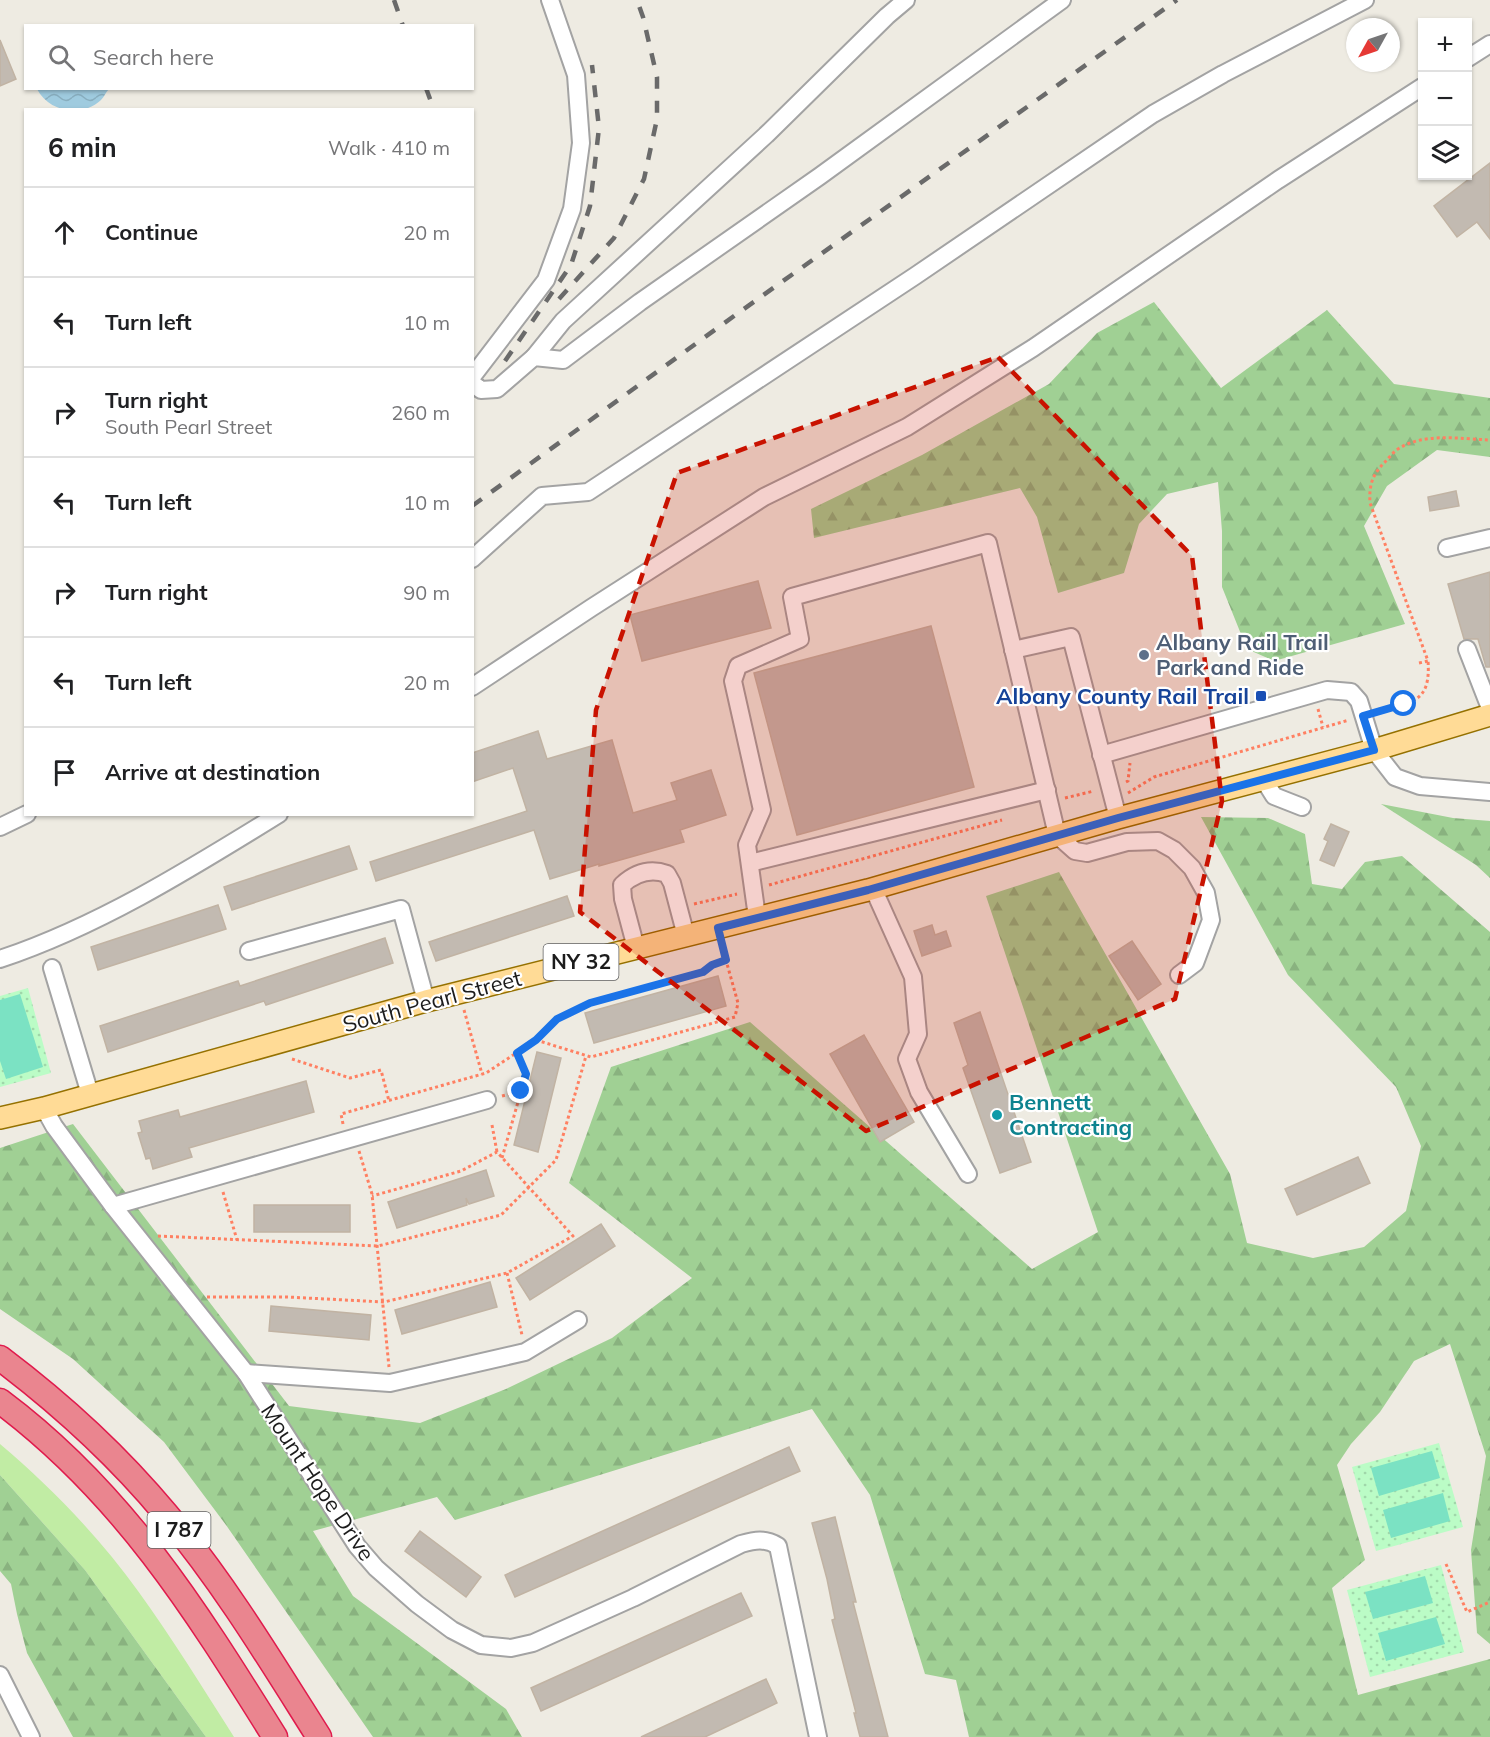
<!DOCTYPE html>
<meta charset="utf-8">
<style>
body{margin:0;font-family:Mulish,sans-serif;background:#f2f2f2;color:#202124}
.controls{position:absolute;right:18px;top:18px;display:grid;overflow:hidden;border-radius:0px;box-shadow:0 2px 4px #0004}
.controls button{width:54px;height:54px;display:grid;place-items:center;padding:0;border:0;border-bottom:2px solid #e0e0e0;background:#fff;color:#202124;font:30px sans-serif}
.compass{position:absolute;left:1346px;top:18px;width:54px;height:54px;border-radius:50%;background:#fff;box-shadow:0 2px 4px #0004;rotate:230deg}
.stop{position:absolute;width:18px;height:18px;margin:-14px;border:4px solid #1a73e8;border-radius:50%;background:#fff}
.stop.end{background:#1a73e8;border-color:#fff;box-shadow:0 2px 6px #0008}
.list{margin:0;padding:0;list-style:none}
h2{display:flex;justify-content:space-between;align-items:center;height:78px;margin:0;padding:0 24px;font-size:26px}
h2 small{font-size:20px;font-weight:400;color:#757577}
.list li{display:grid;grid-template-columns:39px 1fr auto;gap:18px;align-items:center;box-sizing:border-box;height:90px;padding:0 24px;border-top:2px solid #e0e0e0}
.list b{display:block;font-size:22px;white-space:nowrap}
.list p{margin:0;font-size:20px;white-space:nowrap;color:#757577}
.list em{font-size:20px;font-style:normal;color:#757577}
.icon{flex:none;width:33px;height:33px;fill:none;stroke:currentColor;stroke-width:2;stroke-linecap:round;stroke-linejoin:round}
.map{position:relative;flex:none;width:1490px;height:1737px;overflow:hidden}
.search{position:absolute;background:#fff;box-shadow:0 2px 4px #0004;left:24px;top:24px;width:450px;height:66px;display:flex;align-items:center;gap:15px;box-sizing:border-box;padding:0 21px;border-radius:0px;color:#757577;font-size:22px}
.panel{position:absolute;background:#fff;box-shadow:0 2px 4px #0004;left:24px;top:108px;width:450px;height:708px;border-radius:0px}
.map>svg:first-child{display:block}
</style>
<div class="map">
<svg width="1490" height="1737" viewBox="0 0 1490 1737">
<defs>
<pattern id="forest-firs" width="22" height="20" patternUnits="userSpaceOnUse" patternTransform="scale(1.5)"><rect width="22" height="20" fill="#a0d094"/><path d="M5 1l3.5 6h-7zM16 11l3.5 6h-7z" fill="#89b27f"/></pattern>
<pattern id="park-dots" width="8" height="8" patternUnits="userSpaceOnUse" patternTransform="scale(1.5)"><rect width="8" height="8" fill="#bbfcc6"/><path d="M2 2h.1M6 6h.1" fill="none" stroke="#a0d7aa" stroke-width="1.8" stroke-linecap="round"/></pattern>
<pattern id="water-waves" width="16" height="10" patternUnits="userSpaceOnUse" patternTransform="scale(1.5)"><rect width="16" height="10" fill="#9fcbdf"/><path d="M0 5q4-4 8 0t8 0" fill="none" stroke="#88aebf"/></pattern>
</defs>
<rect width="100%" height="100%" fill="#eeebe2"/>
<!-- grass -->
<path fill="#c1eca4" d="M0 1444C51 1487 99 1537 138 1591 172 1638 203 1688 234 1737H206L85 1570 0 1475Z"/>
<!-- forest -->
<g fill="url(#forest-firs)">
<polygon points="1154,302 1221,388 1327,310 1394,384 1490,398 1490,457 1437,450 1387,486 1364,526 1405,624 1274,661 1247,649 1222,587 1222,531 1218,482 1167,494 1139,524 1124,573 1058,593 1037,517 1020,488 814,538 811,509 922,455 1049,384 1097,333"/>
<polygon points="1381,804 1453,818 1490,821 1490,878 1476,865"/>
<polygon points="1201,817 1268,818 1305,834 1312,884 1342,889 1365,862 1402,856 1490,932 1490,1644 1477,1633 1471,1550 1486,1456 1450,1344 1414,1361 1380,1412 1351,1444 1337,1465 1365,1560 1332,1588 1358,1695 1490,1659 1490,1737 969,1737 956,1680 925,1674 870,1495 812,1409 455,1520 437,1497 313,1531 353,1596 506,1709 522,1737 373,1737 226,1525 164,1442 73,1359 0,1309 0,1148 73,1124 289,1406 420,1423 506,1389 612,1338 692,1278 569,1183 611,1067 750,1022 1032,1269 1098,1232 986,896 1059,872 1230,1174 1247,1243 1313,1258 1364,1247 1406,1211 1421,1146 1396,1087 1288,975"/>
<polygon points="0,1475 85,1570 206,1737 73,1737 27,1653 17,1614 11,1584 0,1571"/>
</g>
<!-- park -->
<g fill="url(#park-dots)">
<polygon points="28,988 51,1073 0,1087 0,996"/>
<polygon points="1439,1443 1463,1527 1376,1551 1352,1467"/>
<polygon points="1441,1565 1464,1652 1370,1677 1347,1590"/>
</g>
<!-- pitch -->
<g fill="#7be2c3">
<polygon points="20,994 43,1067 6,1079 0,1061 0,1000"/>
<polygon points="1432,1451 1440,1478 1379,1496 1371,1468"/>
<polygon points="1443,1493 1450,1521 1391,1538 1383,1510"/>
<polygon points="1425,1576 1433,1603 1373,1619 1365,1592"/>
<polygon points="1436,1617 1445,1644 1386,1661 1378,1633"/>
</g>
<!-- water -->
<path fill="url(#water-waves)" d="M37 89H109C106 92 104 97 101 100 81 119 48 111 37 89Z"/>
<!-- building -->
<g fill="#c2bab1" stroke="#c1b3a3" stroke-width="1.5">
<polygon points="0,40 16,79 0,86"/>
<polygon points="1490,163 1490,239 1477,222 1457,237 1434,206"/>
<polygon points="1456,491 1459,506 1430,511 1428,497"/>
<polygon points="1490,572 1490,667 1486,667 1478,639 1464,639 1448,584"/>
<polygon points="758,581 771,628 642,661 630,615"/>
<polygon points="931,626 974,787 797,835 754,673"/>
<polygon points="538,731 547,759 612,740 633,813 677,800 671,783 711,770 726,815 680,830 684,842 599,866 599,864 550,879 534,830 376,881 370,862 527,811 513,768 472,782 472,753"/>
<polygon points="1331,824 1349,832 1334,866 1320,860 1328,841 1324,839"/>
<polygon points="349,846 357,869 232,910 224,887"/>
<polygon points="567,896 574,916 436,961 429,942"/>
<polygon points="218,905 226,929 98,970 91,947"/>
<polygon points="932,925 935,935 946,931 951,946 922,956 914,931"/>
<polygon points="385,938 393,963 266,1005 264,1001 108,1052 100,1026 238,981 240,986"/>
<polygon points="1132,941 1161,984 1138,1000 1109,956"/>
<polygon points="718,976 726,1006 594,1043 585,1013"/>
<polygon points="980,1012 1031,1162 1000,1173 963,1068 968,1065 954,1023"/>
<polygon points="864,1035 914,1122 880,1142 830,1054"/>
<polygon points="537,1052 561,1058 538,1152 514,1145"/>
<polygon points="306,1081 314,1112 189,1148 192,1157 153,1169 150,1158 146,1159 138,1133 142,1132 139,1121 178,1110 180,1117"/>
<polygon points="1358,1157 1370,1183 1297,1215 1285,1189"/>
<polygon points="486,1170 494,1196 469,1204 466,1198 467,1205 397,1228 388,1202"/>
<rect x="254" y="1205" width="96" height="27"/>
<polygon points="601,1224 615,1246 530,1300 516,1278"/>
<polygon points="490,1282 497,1307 402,1334 395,1310"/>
<polygon points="271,1306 371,1315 369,1340 269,1331"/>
<polygon points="789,1447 800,1471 515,1597 505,1575"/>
<polygon points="835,1517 856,1602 853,1602 888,1737 860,1737 854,1713 856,1713 832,1620 835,1619 827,1579 812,1523"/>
<polygon points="420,1531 481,1577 466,1597 405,1551"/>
<polygon points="741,1593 752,1616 541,1711 531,1688"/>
<polygon points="766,1679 777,1703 705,1737 641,1737"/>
</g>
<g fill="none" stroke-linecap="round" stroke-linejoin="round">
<defs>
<g id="minor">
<polyline points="1468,58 1490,44"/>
<polyline points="534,357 563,321 766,135 887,16 906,0"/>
<polyline points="472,377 546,280 572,209 581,143 576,75 550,0"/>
<polyline points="472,383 481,390 497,389 534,357 563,360 640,302 820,176 1062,0"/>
<polyline points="1447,548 1490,538"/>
<polyline points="472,559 542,496 588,492 915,276 1153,114 1223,74 1365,0"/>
<polyline points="1467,649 1490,708"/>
<polyline points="1013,650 1071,637 1118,818"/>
<polyline points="472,687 591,608 764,497 907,427 1033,348 1278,180 1422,87"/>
<polyline points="1101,755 1327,690 1351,692 1359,701 1374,750 1395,777 1420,786 1490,792"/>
<polyline points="1264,780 1274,796 1302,807"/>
<polyline points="0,827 27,814"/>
<polyline points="750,863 1047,790"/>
<polyline points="873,888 913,977 918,1034 907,1059 919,1092 968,1174"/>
<polyline points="757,917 747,845 762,810 733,681 738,666 800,639 792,597 988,543 1057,835 1075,851 1087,853 1127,842 1158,841 1174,850 1192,868 1206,893 1211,920 1195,963 1179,975"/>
<path d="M636 948 623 899 622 885C635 873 650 868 667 874L672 883 686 936"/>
<polyline points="249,951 401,909 426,1001"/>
<path d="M0 959C99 926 190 869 279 814"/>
<polyline points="52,968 90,1094"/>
<path d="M44 1108 54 1126 113 1206 246 1373 357 1546 376 1568 417 1604 452 1630 481 1645 511 1648 533 1643 633 1598 741 1544C755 1540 765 1538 778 1546L818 1737"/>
<polyline points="113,1206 487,1100"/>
<polyline points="246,1373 390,1383 525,1352 578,1320"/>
<polyline points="0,1675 31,1737"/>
</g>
<polyline id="major" points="0,1118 44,1108 426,1001 868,890 1118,818 1374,750 1490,715"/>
<g id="highway">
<path d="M0 1358C61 1404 117 1455 166 1514 224 1583 271 1661 319 1737"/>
<path d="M0 1401C123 1493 195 1609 275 1737"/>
</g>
</defs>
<!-- minor casing -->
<use href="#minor" stroke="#a3a3a3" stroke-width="20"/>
<!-- major casing -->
<use href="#major" stroke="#957100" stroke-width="24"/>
<!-- highway casing -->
<use href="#highway" stroke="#e01b4d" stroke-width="27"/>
<!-- path -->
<g stroke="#ff8062" stroke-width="3" stroke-dasharray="3 3" stroke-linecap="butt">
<path d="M1419 663 1428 661 1370 503C1369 485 1372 475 1385 462 1389 458 1393 452 1398 449 1424 432 1461 439 1490 440"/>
<polyline points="1318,709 1323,727"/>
<path d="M1378 711C1412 702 1431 703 1428 661"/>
<polyline points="1126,782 1128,781 1130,763"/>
<polyline points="1128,793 1154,777 1349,720"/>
<polyline points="1065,798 1094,791"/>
<polyline points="769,885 1002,820"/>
<polyline points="694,904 737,894"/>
<polyline points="464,1010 482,1074"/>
<polyline points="536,1040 591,1057 735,1017 738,1003 722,946"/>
<polyline points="292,1059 350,1078 381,1070 389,1101"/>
<polyline points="502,1096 521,1091"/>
<polyline points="343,1124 341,1114 486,1073 536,1040 557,1019 590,1003 703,972 712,965 726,960"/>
<polyline points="492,1125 497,1152"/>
<polyline points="359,1151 372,1194 389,1367"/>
<polyline points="502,1158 526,1074 517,1054"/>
<polyline points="223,1192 237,1240"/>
<polyline points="158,1236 378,1246 501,1215 556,1160 586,1056"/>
<polyline points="507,1273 522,1335"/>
<polyline points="207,1297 287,1297 384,1302 507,1273 573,1236 497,1152 461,1171 372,1196"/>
<polyline points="1446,1564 1467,1612 1490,1602"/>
</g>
<!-- minor -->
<use href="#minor" stroke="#fff" stroke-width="16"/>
<!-- major -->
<use href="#major" stroke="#ffdb96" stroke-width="21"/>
<!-- highway -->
<use href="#highway" stroke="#ea858f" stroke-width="24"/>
<!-- rail -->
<g stroke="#6a6a6a" stroke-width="4.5" stroke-dasharray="12 12" stroke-linecap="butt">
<polyline points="394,0 403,26"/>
<polyline points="426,88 434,110"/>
<polyline points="559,299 614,238 644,179 657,119 657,77 643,17 637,0"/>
<polyline points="505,361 571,265 590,206 599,128 592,65"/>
<polyline points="472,506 734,316 1177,0"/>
</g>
</g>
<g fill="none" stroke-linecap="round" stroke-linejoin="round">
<!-- route -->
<polyline stroke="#1a73e8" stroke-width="8" points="521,1091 526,1074 517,1053 536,1040 557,1019 590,1003 703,972 712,965 726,960 718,928 868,890 1118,818 1374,750 1363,716 1404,704"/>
</g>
<!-- marked area -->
<path fill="#c91200" fill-opacity="0.2" stroke="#c91200" stroke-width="4.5" stroke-dasharray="12 8" stroke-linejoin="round" d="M998 357 1192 556 1222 801 1175 999 866 1131 580 912 596 710 677 473Z"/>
<!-- markers -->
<circle fill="#5c6f8a" stroke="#fff" stroke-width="2" cx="1144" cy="655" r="6"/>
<rect fill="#1a4fb4" stroke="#fff" stroke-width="2" x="1255" y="690" width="12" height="12" rx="3"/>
<circle fill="#0f9aa8" stroke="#fff" stroke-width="2" cx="997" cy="1115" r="6"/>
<g text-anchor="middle" stroke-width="4.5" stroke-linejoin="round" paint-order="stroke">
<!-- shield labels -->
<g fill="#fff" stroke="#606060" stroke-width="1.5">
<rect x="543.5" y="944" width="75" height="36" rx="4.5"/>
<rect x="147.5" y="1512" width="63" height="36" rx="4.5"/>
</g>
<g font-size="21" font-weight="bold" fill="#1c1c1c">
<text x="581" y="969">NY 32</text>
<text x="179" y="1537">I 787</text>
</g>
<!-- service labels -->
<g font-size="22" font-weight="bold" fill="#4e5e75" stroke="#fff" text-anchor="start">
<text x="1156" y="650">Albany Rail Trail<tspan x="1156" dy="25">Park and Ride</tspan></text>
</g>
<!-- transit labels -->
<g font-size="22" font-weight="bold" fill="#164399" stroke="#fff" text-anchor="end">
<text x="1249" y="704">Albany County Rail Trail</text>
</g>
<!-- street labels -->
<g font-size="22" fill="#1c1c1c" stroke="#fff">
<text transform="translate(432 1001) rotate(-15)" y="8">South Pearl Street</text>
<text transform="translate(318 1482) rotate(56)" y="8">Mount Hope Drive</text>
</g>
<!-- culture labels -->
<g font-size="22" font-weight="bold" fill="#0d838f" stroke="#fff" text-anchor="start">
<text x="1009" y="1110">Bennett<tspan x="1009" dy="25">Contracting</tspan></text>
</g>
</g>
</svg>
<div class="controls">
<button>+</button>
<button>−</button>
<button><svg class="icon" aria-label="layers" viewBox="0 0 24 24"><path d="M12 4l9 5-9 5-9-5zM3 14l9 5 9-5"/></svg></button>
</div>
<svg class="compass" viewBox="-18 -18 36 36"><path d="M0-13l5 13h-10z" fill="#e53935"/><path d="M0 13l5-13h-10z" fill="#757577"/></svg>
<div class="stop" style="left:1404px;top:704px"></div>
<div class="stop end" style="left:521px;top:1091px"></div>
<div class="search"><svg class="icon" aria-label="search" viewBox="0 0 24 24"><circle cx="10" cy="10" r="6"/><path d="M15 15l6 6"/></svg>Search here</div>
<section class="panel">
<h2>6 min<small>Walk · 410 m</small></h2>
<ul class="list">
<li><svg class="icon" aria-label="ahead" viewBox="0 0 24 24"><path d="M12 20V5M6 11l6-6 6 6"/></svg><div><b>Continue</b></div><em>20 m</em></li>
<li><svg class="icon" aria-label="left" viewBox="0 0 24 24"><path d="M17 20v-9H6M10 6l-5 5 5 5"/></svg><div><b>Turn left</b></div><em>10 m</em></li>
<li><svg class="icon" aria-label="right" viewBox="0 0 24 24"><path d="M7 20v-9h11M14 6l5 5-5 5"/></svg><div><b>Turn right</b><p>South Pearl Street</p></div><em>260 m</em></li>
<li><svg class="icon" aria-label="left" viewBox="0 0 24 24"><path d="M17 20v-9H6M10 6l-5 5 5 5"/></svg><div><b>Turn left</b></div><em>10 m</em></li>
<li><svg class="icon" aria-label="right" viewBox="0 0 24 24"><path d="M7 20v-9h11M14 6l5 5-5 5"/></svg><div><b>Turn right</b></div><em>90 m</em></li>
<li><svg class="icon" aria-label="left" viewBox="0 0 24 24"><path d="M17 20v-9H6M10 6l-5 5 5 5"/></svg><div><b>Turn left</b></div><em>20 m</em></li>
<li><svg class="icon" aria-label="arrive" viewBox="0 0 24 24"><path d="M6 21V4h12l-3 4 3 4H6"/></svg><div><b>Arrive at destination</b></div></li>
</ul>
</section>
</div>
